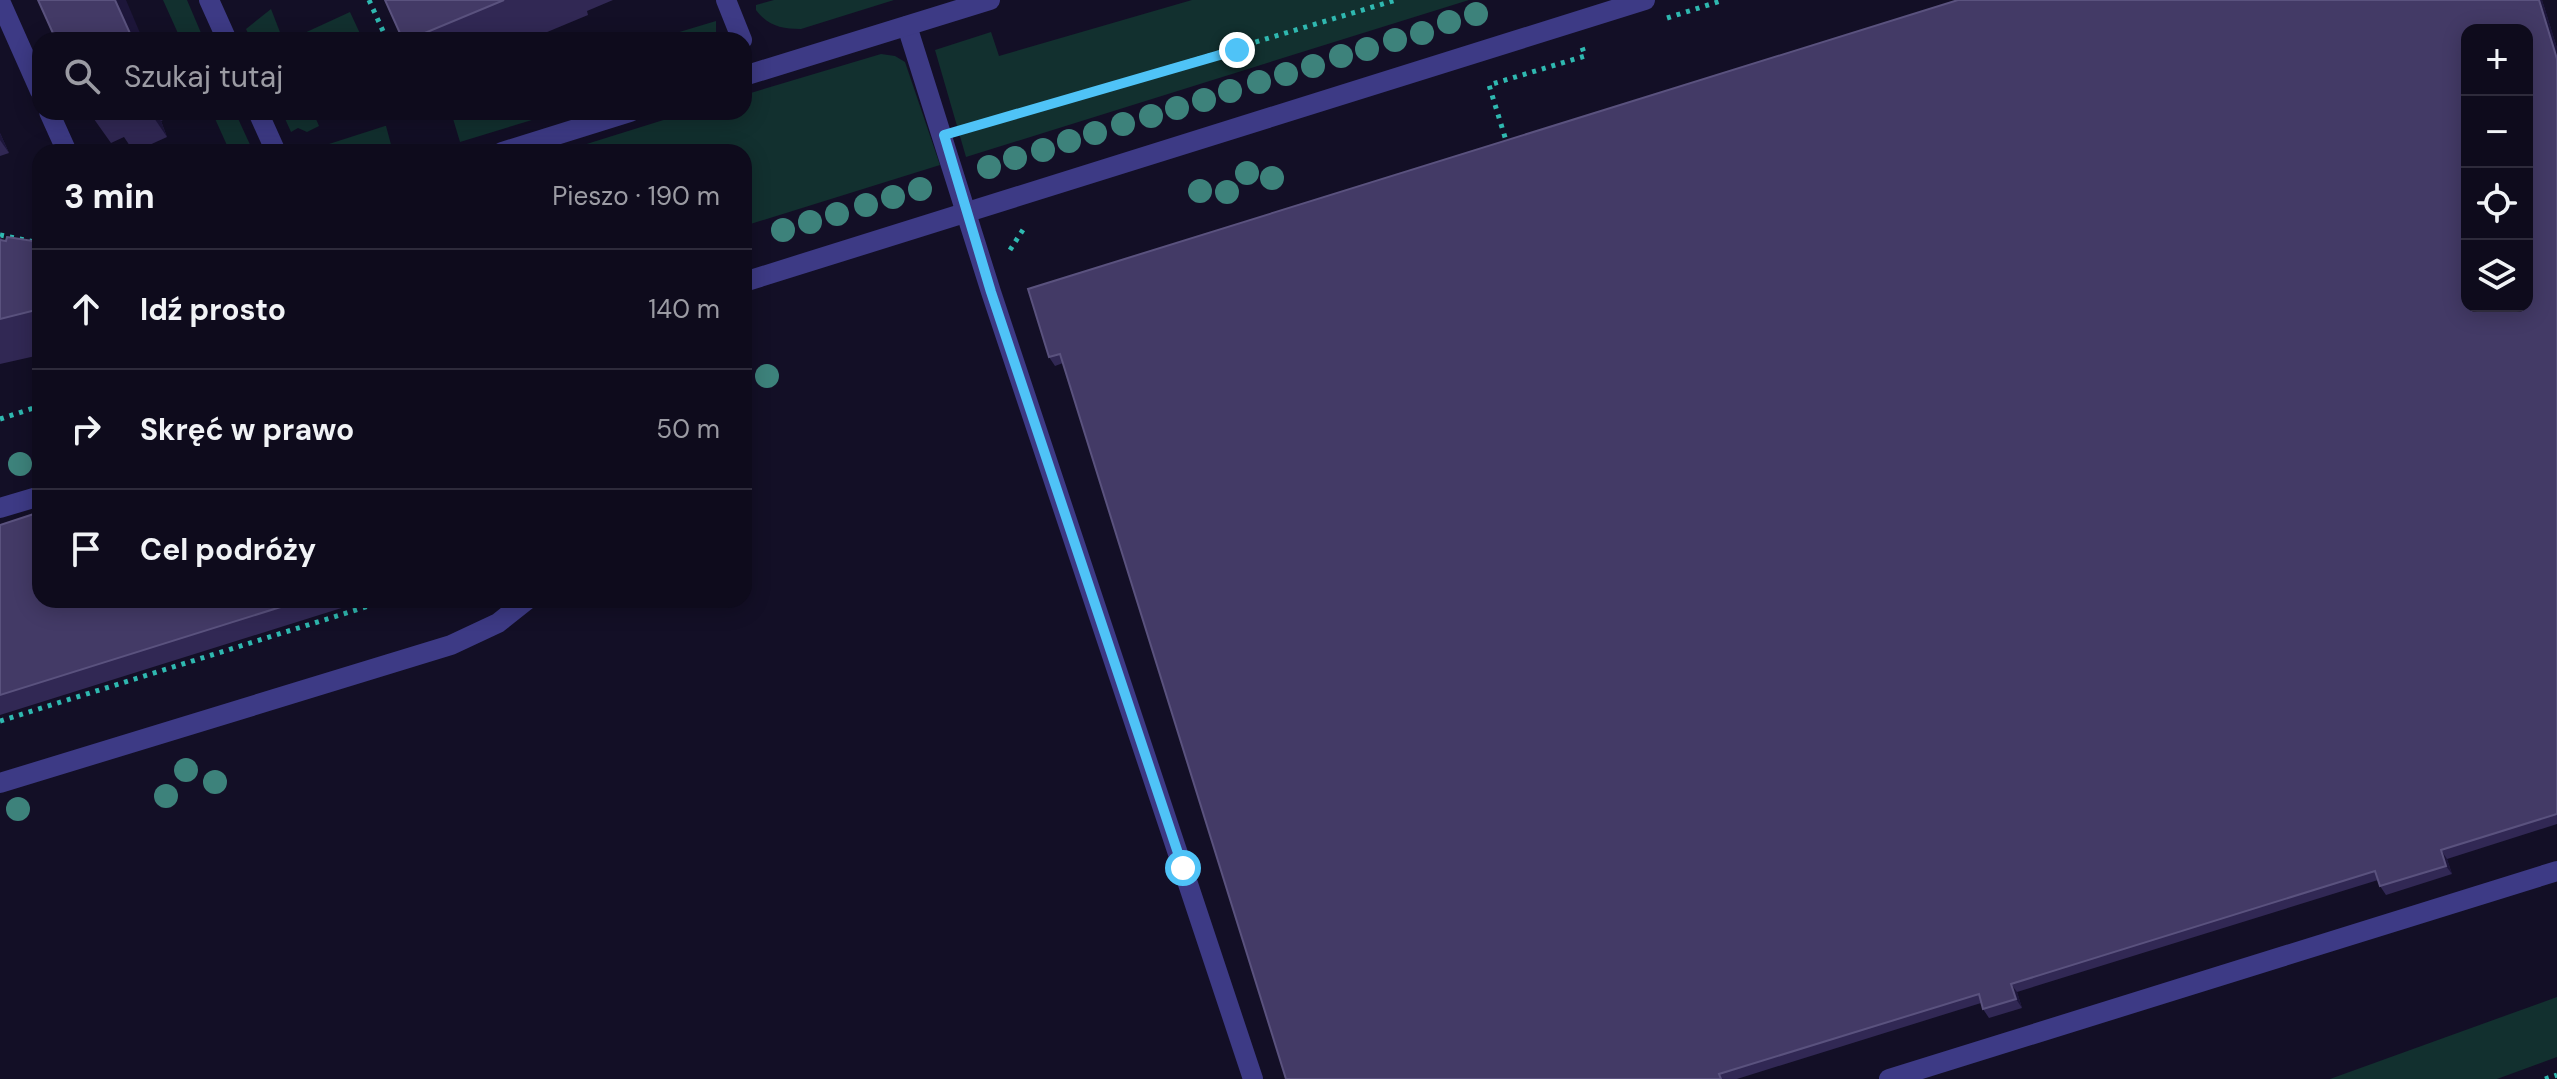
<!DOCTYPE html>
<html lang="pl">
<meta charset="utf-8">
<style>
body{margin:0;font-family:"DM Sans",sans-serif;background:#1c1929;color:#f1f3f6}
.controls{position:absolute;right:24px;top:24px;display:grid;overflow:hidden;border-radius:16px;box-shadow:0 4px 20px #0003}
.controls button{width:72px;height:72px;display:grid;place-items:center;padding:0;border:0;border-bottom:2px solid #2e2b3b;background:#0e0b1c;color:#f1f3f6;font:40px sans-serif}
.stop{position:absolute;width:24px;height:24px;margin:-18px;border:6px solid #4fc3f7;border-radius:50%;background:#fff}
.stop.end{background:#4fc3f7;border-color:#fff;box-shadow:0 2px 8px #0008}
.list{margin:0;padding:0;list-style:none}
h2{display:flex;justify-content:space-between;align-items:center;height:104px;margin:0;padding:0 32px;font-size:34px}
h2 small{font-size:26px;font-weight:400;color:#9b9ba3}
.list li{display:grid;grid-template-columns:52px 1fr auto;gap:24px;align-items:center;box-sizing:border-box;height:120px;padding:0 32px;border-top:2px solid #2e2b3b}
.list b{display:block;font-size:30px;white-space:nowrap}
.list em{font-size:26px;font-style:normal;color:#9b9ba3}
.icon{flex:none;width:44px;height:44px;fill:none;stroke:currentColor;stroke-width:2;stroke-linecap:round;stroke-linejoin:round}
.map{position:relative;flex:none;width:2557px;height:1079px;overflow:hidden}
.search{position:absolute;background:#0e0b1c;box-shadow:0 4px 20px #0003;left:32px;top:32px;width:720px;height:88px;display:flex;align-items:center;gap:20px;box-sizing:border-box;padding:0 28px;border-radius:24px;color:#9b9ba3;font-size:30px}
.panel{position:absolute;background:#0e0b1c;box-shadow:0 4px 20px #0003;left:32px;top:144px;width:720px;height:464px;border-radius:24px}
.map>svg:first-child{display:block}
</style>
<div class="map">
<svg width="2557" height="1079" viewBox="0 0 2557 1079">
<rect width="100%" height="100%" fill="#130f26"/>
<!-- green -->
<g fill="#12302f">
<polygon points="163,0 187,0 204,40 181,40"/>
<path d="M774 0H894L801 29C782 29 768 26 756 10V5Z"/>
<polygon points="1192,0 1469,0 966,157 935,50 991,32 999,56"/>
<polygon points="271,9 283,40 251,40 246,29"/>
<polygon points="350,12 363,40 303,40 300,35"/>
<polygon points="716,21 716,40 656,39"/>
<polygon points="881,54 895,56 905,62 940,165 744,226 744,152 561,152 689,112 744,112 744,95"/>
<polygon points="212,112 235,112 252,149 230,152"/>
<polygon points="282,112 313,112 319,126 307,132 298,128 291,132"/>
<polygon points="451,112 539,112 531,115 532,120 460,142"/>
<polygon points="386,126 393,152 304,152 385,126"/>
<polygon points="2557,997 2557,1057 2497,1079 2330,1079"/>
</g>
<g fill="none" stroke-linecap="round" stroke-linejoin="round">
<!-- path -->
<g stroke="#2fb8b0" stroke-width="5" stroke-dasharray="4 6" stroke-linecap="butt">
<polyline points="369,0 387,40"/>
<polyline points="1667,18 1724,0"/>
<polyline points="968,128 1396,0"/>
<polyline points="1508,147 1489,85 1585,56 1582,47"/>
<polyline points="0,235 40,243"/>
<polyline points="1010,250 1026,225"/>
<polyline points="0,419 40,406"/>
<polyline points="0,721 388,600"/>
<polyline points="2545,1079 2557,1075"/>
</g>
<!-- service -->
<g stroke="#3d3a85" stroke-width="20">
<polyline points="0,1 40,91"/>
<polyline points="907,26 991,292 1253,1079"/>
<polyline points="49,112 67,152"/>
<polyline points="744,282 1645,0"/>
<polyline points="0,508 40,496"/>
<polyline points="0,783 451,645 498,623 527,600"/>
<polyline points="1889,1079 2557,871"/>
</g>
<!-- minor -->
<g stroke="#3d3a85" stroke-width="20">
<polyline points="209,0 227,40"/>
<polyline points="726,0 742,40"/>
<polyline points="744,76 990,0"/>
<polyline points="258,112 276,152"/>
<polyline points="502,152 630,112"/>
</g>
</g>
<!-- trees -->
<g fill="#3d827b">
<circle cx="1476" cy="14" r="12"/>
<circle cx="1449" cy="22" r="12"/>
<circle cx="1422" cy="33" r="12"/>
<circle cx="1395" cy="40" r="12"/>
<circle cx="1367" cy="49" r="12"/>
<circle cx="1341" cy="56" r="12"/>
<circle cx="1313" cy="66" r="12"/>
<circle cx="1286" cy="74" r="12"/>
<circle cx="1259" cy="82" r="12"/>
<circle cx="1230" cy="91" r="12"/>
<circle cx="1204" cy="100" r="12"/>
<circle cx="1177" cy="108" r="12"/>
<circle cx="1151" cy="116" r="12"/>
<circle cx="1123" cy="124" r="12"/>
<circle cx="1095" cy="133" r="12"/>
<circle cx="1069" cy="141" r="12"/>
<circle cx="1043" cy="150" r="12"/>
<circle cx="1015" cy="158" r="12"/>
<circle cx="989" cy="167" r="12"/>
<circle cx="1247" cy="173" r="12"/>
<circle cx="1272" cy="178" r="12"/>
<circle cx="920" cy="189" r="12"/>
<circle cx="1200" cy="191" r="12"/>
<circle cx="1227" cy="192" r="12"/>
<circle cx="893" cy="197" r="12"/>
<circle cx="866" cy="205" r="12"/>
<circle cx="837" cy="214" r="12"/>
<circle cx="810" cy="222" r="12"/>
<circle cx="783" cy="230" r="12"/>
<circle cx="767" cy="376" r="12"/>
<circle cx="20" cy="464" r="12"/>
<circle cx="186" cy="770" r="12"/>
<circle cx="215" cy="782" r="12"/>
<circle cx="166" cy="796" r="12"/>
<circle cx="18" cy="809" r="12"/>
</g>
<!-- wall -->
<g fill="#312854">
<polygon points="385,0 613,0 587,11 588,15 528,40 403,40"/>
<polygon points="1958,0 2542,0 2557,48 2557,824 2447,859 2452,874 2386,895 2380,886 2378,880 2017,992 2022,1008 1989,1018 1983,1009 1981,1003 1737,1079 1286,1079 1063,363 1055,366 1049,357"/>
<polygon points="89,112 174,112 175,114 161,121 167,137 134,152 124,137 111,143"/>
<polygon points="0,133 9,153 0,156"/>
<polygon points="0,236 3,241 40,242 40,355 0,364"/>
<polygon points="0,525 40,600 367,600 0,715"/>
</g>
<!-- shaded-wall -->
<g fill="#1d163a">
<polygon points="115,0 126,0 143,40 133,40"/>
<polygon points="2539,0 2542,0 2557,48 2557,59"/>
<polygon points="150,112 155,112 161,121 167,137"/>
<polygon points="0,133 9,153 0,140"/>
<polygon points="2441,850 2447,859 2452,874 2446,866"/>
<polygon points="2011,984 2017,992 2022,1008 2016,999"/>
</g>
<!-- building -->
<g fill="#433a66" stroke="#5a527e" stroke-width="2" fill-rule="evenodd">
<polygon points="38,0 115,0 133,40 56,40"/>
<polygon points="385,0 504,0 408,40 403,40"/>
<path d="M1958 0H2539L2557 59V814L2441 850 2446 866 2380 886 2375 871 2011 984 2016 999 1983 1009 1979 994 1719 1074 1721 1079H1286L1060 354 1049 357 1028 289ZM2467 30H2527V306H2467Z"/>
<polygon points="7,237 40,242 40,309 0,319 0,240 6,241"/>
<polygon points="40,512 40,600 303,600 0,695 0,525"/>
</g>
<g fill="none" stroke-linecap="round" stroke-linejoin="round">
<!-- route -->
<polyline stroke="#4fc3f7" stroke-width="10" points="1183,868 991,292 944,135 1237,50"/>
</g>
</svg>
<div class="controls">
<button>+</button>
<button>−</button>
<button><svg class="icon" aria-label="locate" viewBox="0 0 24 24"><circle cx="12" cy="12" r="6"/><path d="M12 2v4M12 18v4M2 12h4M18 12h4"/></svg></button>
<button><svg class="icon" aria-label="layers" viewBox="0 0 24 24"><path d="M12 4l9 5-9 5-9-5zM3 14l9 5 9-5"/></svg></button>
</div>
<div class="stop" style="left:1183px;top:868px"></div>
<div class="stop end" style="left:1237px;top:50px"></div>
<div class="search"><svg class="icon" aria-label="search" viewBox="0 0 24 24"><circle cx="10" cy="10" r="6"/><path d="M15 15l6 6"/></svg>Szukaj tutaj</div>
<section class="panel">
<h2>3 min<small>Pieszo · 190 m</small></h2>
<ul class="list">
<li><svg class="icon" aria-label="ahead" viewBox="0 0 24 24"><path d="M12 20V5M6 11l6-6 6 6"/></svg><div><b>Idź prosto</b></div><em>140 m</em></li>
<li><svg class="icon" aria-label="right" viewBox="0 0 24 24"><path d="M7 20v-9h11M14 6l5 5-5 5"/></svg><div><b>Skręć w prawo</b></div><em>50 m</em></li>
<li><svg class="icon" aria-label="arrive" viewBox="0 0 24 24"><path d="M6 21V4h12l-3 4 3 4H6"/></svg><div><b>Cel podróży</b></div></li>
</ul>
</section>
</div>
